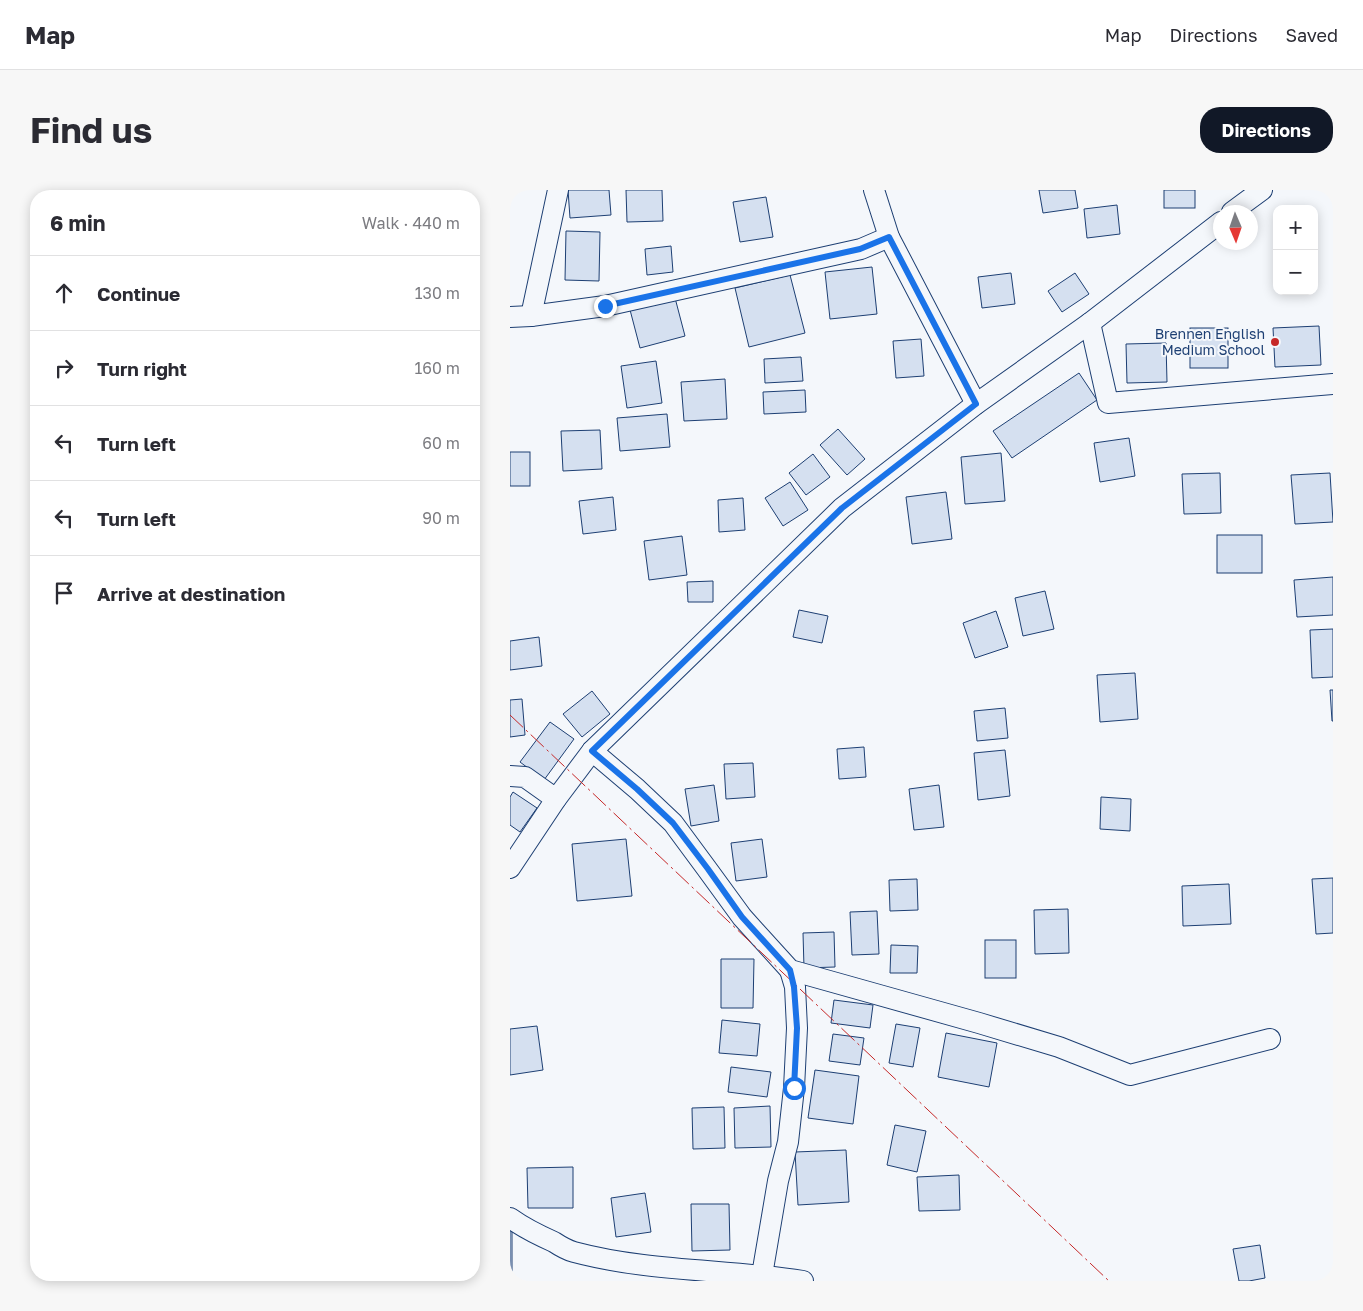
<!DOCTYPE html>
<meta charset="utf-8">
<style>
body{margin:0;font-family:"Golos Text",sans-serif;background:#f7f7f7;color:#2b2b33}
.controls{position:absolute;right:15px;top:15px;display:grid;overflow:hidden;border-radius:10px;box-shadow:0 2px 12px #0003}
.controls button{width:45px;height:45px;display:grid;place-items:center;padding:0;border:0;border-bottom:1px solid #e1e1e2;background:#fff;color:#2b2b33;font:25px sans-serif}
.compass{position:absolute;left:703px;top:15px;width:45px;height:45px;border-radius:50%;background:#fff;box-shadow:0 2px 12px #0003;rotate:178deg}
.stop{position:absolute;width:15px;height:15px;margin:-11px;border:4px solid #1a73e8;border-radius:50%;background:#fff}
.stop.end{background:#1a73e8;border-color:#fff;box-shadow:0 1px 5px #0008}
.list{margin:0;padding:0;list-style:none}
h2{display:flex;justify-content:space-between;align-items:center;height:65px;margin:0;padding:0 20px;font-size:21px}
h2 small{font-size:16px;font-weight:400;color:#7c7c81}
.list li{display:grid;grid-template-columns:32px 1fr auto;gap:15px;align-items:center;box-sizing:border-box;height:75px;padding:0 20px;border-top:1px solid #e1e1e2}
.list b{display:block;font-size:19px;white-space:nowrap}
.list em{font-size:16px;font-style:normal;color:#7c7c81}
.icon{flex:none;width:28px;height:28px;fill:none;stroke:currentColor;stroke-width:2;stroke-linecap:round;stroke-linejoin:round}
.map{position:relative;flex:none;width:823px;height:1091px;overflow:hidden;border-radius:20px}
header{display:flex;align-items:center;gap:30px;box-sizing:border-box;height:70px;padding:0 25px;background:#fff;border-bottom:1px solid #e1e1e2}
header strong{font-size:24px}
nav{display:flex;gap:28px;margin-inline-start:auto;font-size:18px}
.intro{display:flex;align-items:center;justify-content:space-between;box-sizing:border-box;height:120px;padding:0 30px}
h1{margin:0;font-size:35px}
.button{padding:12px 22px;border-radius:20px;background:#111827;color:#fff;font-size:18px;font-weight:700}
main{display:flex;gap:30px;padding:0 30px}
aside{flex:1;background:#fff;border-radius:20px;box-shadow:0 2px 12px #0003}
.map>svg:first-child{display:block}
</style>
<header>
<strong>Map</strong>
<nav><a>Map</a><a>Directions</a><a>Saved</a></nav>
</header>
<div class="intro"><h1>Find us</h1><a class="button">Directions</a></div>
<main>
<aside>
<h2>6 min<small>Walk · 440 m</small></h2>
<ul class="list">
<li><svg class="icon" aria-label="ahead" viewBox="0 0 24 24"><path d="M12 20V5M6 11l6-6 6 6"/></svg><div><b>Continue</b></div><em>130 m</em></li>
<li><svg class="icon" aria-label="right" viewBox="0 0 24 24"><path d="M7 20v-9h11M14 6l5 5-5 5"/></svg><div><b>Turn right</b></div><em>160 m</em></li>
<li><svg class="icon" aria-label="left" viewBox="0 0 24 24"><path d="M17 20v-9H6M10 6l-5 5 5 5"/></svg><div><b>Turn left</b></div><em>60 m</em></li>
<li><svg class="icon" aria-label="left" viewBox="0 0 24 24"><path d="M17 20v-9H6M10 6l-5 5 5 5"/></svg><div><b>Turn left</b></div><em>90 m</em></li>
<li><svg class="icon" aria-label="arrive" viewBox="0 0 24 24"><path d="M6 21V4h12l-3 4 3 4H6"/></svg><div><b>Arrive at destination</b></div></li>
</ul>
</aside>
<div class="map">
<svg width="823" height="1091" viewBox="0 0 823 1091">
<rect width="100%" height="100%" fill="#f4f7fb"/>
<!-- building -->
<g fill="#d5e0f0" stroke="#1d3f73">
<polygon points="58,0 99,0 101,25 60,28"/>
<polygon points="116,0 152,0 153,31 117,32"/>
<polygon points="529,0 565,0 568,18 533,23"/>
<rect x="654" y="0" width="31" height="18"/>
<polygon points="256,7 263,47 230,52 223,12"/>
<polygon points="607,15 610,44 577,48 574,19"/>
<polygon points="56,41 90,42 89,91 55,90"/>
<polygon points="161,56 163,82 137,85 135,59"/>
<polygon points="362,77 367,124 320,129 315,82"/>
<polygon points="501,83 505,114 472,118 468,87"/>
<polygon points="565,83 579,104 552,122 538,101"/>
<polygon points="280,85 295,143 239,157 225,98"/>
<polygon points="164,104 175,146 130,158 119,116"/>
<polygon points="809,136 811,175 765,177 763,138"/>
<rect x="680" y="138" width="38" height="40"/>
<polygon points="411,149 414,186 386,188 383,151"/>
<polygon points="656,153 657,192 617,193 616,154"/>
<polygon points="291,167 293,191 255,193 254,169"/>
<polygon points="146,171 152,213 117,218 111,176"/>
<polygon points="569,183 587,210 502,268 483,241"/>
<polygon points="215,189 217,229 174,231 171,192"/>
<polygon points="295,200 296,222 254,224 253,202"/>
<polygon points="157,224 160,257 110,261 107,228"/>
<polygon points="328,239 355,269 337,285 310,255"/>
<polygon points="90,240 92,279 53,281 51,241"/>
<polygon points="619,248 625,286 590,292 584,253"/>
<rect x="0" y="262" width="20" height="34"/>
<polygon points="491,263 495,311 455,314 451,267"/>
<polygon points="303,264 320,287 296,305 279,283"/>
<polygon points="710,283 711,323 674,324 672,284"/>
<polygon points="820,283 823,332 785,334 781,285"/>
<polygon points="280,292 298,320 273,336 255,308"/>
<polygon points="436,302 442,349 402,354 396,307"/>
<polygon points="103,307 106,340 73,344 69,311"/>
<polygon points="233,308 235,340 209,342 208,310"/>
<rect x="707" y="345" width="45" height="38"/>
<polygon points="172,346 177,385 139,390 134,351"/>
<polygon points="823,387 823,425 787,427 784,390"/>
<polygon points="203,391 203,412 178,412 177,392"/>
<polygon points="535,401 544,439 513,446 505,408"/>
<polygon points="289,420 318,426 312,453 283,447"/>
<polygon points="486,421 498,457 465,468 453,433"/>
<polygon points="823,439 823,487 802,488 800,440"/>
<polygon points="29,447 32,476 0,480 0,451"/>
<polygon points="625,483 628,529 590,532 587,485"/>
<polygon points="820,500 823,500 823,531 822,531"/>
<polygon points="82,501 100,524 72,547 53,524"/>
<polygon points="12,509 15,545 0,547 0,510"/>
<polygon points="495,518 498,548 467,551 464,521"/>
<polygon points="40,532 64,549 34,590 10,572"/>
<polygon points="354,557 356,587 329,589 327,559"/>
<polygon points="495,560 500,606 468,610 464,563"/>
<polygon points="243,573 245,607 216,609 214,574"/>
<polygon points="204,595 209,631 181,636 175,599"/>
<polygon points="429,595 434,637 404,640 399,599"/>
<polygon points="3,602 27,618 10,642 0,635 0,607"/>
<polygon points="591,607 621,609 620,641 590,639"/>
<polygon points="116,649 122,706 67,711 62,654"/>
<polygon points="252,649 257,687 226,691 221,653"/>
<polygon points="823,688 823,743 806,744 802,689"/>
<polygon points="407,689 408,720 380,721 379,690"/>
<polygon points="719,694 721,734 673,736 672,696"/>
<polygon points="558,719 559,763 525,764 524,720"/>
<polygon points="367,721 369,764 342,765 340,722"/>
<polygon points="324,742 325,777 294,778 293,743"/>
<rect x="475" y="750" width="31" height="38"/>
<polygon points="381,755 408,756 407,783 380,783"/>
<polygon points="211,769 244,769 243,818 211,818"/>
<polygon points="324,810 363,815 360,838 321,833"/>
<polygon points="212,830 250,834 247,866 209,863"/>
<polygon points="386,834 410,838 403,877 379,873"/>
<polygon points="27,836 33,880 0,885 0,839"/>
<polygon points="436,843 487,853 479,897 428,887"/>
<polygon points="323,844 354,848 350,875 319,871"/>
<polygon points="221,877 261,882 257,907 218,902"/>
<polygon points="305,880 349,886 343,934 298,928"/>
<polygon points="260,916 261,957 225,958 224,918"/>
<polygon points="214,917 215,958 183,959 182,918"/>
<polygon points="385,935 416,941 407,982 377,975"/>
<polygon points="336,960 339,1012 288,1015 285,962"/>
<polygon points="63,977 63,1018 18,1018 17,978"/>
<polygon points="449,985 450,1020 409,1021 407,987"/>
<polygon points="135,1003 141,1042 106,1047 101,1008"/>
<polygon points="181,1014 219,1014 220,1060 182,1061"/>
<rect x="0" y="1038" width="2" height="45"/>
<polygon points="750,1055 755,1088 739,1091 729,1091 723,1059"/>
</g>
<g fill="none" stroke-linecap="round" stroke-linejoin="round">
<defs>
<g id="minor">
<polyline points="364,0 379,47 466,214"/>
<polyline points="722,22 752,0"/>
<polyline points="21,126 48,0"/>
<polyline points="0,127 21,126 95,116 351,59 379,47"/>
<polyline points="580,133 598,213 823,194"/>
<polyline points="82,561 127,599 163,633 197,679 232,727 280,780 469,833 549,857 620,885 760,849"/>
<polyline points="0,586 15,587 46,609"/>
<polyline points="0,678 46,609 82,561 332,318 466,214 580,133 711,32"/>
<path d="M0 1028C14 1038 28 1045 44 1052 50 1056 57 1060 64 1062 139 1082 217 1079 293 1091"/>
<polyline points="252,1085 268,991 278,952 284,898 287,838 285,797 280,780"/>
</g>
</defs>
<!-- minor casing -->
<use href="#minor" stroke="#1d3f73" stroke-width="22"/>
<!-- minor -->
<use href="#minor" stroke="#f4f7fb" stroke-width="20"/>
<!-- power -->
<polyline stroke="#c62828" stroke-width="1" stroke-dasharray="18 4 2.5 4" stroke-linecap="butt" points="0,525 599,1091"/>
</g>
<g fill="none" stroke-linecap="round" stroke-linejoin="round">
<!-- route -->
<polyline stroke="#1a73e8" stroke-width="6" points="95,116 350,59 379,47 466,214 332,318 82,561 127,599 163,633 198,679 232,727 280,780 284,797 287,838 284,898"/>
</g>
<!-- markers -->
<circle fill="#c62828" stroke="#f4f7fb" stroke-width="2" cx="765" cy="152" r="5"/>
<g text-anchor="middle" stroke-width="4" stroke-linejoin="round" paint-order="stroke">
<!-- poi labels -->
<g font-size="14" fill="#1d3f73" stroke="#f4f7fb" text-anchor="end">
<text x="755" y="149">Brennen English<tspan x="755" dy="16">Medium School</tspan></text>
</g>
</g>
</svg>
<div class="controls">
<button>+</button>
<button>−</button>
</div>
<svg class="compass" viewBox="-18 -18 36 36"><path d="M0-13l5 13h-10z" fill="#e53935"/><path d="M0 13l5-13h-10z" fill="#7c7c81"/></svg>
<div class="stop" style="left:284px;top:898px"></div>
<div class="stop end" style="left:95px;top:116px"></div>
</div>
</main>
